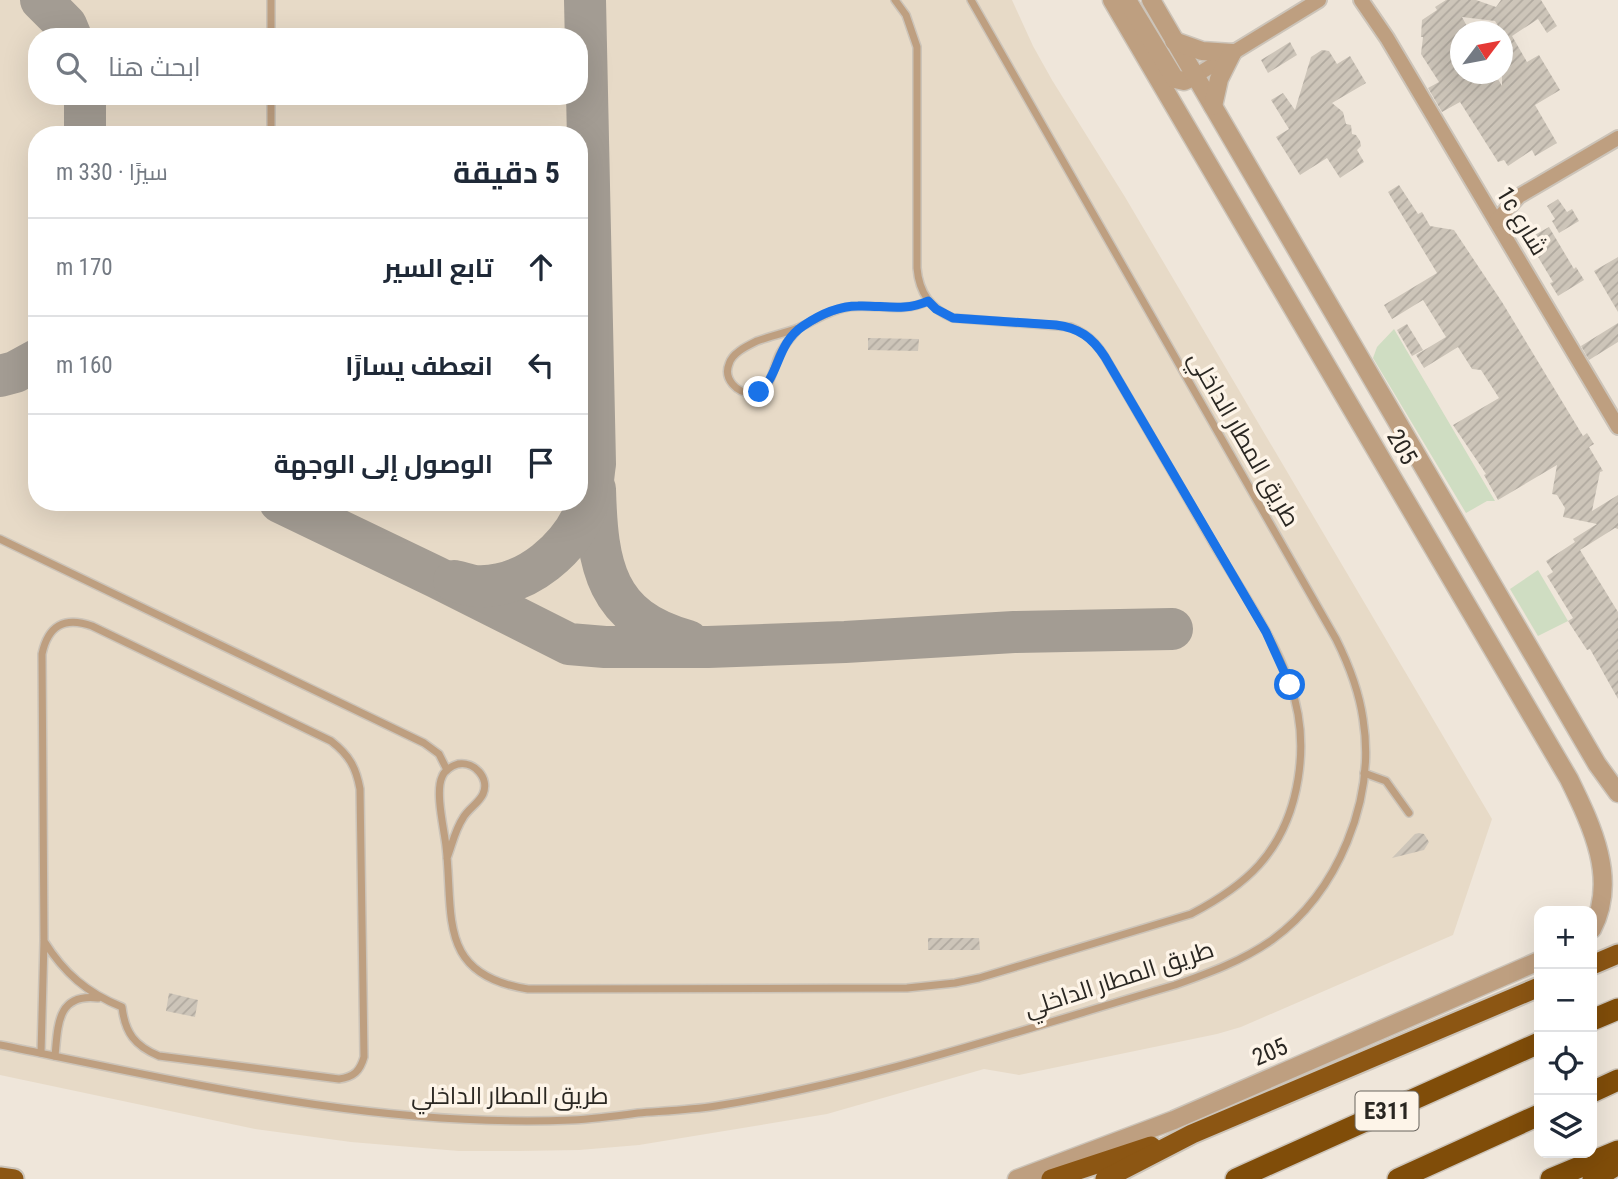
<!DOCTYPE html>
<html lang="ar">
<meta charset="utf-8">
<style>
body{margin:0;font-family:"Roboto Condensed",Cairo,sans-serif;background:#f2f2f3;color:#1f2937;direction:rtl}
.controls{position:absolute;right:21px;bottom:21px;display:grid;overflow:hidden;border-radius:14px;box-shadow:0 7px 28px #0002}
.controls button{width:63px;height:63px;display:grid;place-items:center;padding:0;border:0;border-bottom:2px solid #e0e1e3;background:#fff;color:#1f2937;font:35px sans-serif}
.compass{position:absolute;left:1450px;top:21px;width:63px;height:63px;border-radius:50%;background:#fff;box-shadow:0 7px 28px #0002;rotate:58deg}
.stop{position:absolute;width:21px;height:21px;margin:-16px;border:5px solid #1a73e8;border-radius:50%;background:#fff}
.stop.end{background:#1a73e8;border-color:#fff;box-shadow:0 2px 7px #0008}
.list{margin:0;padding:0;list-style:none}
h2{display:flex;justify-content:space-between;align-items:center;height:91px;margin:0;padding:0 28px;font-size:30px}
h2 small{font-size:23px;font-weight:400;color:#747a83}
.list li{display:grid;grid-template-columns:46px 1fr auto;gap:21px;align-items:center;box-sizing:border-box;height:98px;padding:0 28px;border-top:2px solid #e0e1e3}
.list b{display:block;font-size:26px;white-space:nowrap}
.list em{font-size:23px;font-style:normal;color:#747a83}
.icon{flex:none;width:38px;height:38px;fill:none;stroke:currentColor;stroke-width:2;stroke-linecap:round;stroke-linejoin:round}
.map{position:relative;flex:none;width:1618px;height:1179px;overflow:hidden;direction:ltr}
.search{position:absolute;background:#fff;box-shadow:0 7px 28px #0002;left:28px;top:28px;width:560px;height:77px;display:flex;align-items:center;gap:18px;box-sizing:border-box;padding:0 24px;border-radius:28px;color:#747a83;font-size:26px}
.panel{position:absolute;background:#fff;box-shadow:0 7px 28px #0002;left:28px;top:126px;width:560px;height:385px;border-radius:28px;direction:rtl}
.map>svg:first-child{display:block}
</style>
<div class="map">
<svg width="1618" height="1179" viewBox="0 0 1618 1179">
<defs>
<pattern id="building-hatch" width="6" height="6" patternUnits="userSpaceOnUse" patternTransform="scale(1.75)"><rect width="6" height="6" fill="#cdc5b9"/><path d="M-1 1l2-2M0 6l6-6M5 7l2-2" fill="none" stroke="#b0a99f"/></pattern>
</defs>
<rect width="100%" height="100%" fill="#efe6da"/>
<!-- built -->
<path fill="#e7dac7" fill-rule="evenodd" d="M0 0H1012L1033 46 1052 80 1125 197 1492 819 1453 935 1241 1027 1217 1034 1019 1075 984 1069 827 1114 639 1145 579 1150 519 1151H459L351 1142 255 1129 0 1075ZM37 37H579V96H37ZM37 135H579V502H37Z"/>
<!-- grass -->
<g fill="#cfddc2">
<polygon points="1394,329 1495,501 1487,501 1466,513 1373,358 1377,347"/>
<polygon points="1538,570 1568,621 1538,636 1510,589"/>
</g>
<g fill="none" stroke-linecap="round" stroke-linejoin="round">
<!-- taxiway -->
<g stroke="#a39c93" stroke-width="42">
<polyline points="41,0 66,25 71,37"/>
<polyline points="85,96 85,135"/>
<polyline points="0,376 15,372 37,360"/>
<path d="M595 489C597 565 605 619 688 641"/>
<polyline points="280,502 436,577 569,644 605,647 708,647 845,642 1014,632 1172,629"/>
<path d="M454 581C460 582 468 585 475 586 526 589 573 548 589 501 593 490 593 476 595 464L585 0"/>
</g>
</g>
<!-- building -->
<g fill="url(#building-hatch)" fill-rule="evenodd">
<path d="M1446 0H1476L1496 7 1501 0H1541L1557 26 1547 33 1538 19 1512 36 1527 62 1539 55 1560 90 1535 105 1557 143 1535 156 1532 150 1508 166 1504 160 1498 162 1460 102 1442 112 1428 88 1439 82 1421 54 1423 37H1421L1422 20 1437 10 1435 7ZM1462 17 1495 21 1502 32V86L1495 74H1460V32H1470Z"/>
<polygon points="1290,42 1297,55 1268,73 1261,60"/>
<polygon points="1322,50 1329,51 1337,64 1350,56 1366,83 1332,103 1343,112 1346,124 1351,125 1352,134 1356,135 1360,141 1361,146 1357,150 1364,162 1340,178 1327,158 1300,175 1276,137 1289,129 1271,100 1283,93 1295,110 1311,57"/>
<polygon points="1399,185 1418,214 1422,212 1430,226 1454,230 1502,302 1583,436 1587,433 1594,444 1589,447 1603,471 1600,472 1592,511 1618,495 1618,529 1615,528 1580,550 1618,612 1618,699 1590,649 1587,650 1568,621 1573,618 1547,576 1553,572 1546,561 1575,542 1573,539 1597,524 1563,517 1565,508 1557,495 1552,494 1557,465 1498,500 1484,475 1486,474 1453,425 1499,398 1481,370 1472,369 1458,347 1424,368 1416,355 1446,337 1423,300 1392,319 1384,305 1437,273 1388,192"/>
<polygon points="1558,199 1567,212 1572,209 1579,221 1559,233 1552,221 1555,219 1547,206"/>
<polygon points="1549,227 1574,269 1576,267 1584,280 1558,296 1550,283 1553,282 1529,242 1536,237 1535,235"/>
<polygon points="1618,257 1618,312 1594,271"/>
<polygon points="1618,323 1618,342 1589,360 1581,346"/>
<polygon points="1407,324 1423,350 1412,356 1397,330"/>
<polygon points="868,338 919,339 918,351 868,350"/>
<polygon points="1419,833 1424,834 1429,842 1424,850 1392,858 1415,834"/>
<polygon points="928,938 979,938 980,950 928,950"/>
<polygon points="169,993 198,1000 195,1017 166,1011"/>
</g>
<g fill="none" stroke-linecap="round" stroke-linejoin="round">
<defs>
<g id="service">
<polyline points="271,37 271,0"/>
<polyline points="271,135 271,96"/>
<path d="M800 327C793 335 786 343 780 353 772 367 773 393 751 393 737 393 723 379 729 364 732 353 747 346 757 341 771 336 785 333 798 328 815 321 829 310 848 307 875 303 902 314 928 301"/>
<polyline points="0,539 424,743 439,754 447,770"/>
<polyline points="1364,773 1386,781 1409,813"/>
<path d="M447 858C452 845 455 830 463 818 468 809 479 803 483 794 490 778 474 761 458 764 451 766 444 771 442 777 435 792 444 829 446 846 454 915 436 975 528 989L907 988 955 983 979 978 1191 914C1216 901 1240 886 1259 865 1301 818 1311 742 1290 684 1273 635 1241 590 1214 545 1178 482 1141 419 1105 357 1096 342 1087 334 1071 327L953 318C930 309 919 292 917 268V47L906 15 895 0"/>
<path d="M0 1045C188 1083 378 1128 572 1120 594 1119 616 1116 638 1113 663 1111 690 1110 716 1106 872 1081 1024 1029 1175 985 1209 973 1242 961 1272 940 1338 892 1376 800 1363 719 1359 691 1349 665 1336 639L971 0"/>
<path d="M41 1053 44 941 42 654C48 626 64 616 92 626L331 741C349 755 356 767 360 789L364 1057C360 1071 354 1077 339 1079L159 1056C135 1046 125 1033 122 1007 87 993 64 973 44 941"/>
<path d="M55 1056C58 1025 57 993 98 998"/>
</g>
<g id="minor">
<polyline points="1361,0 1387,38 1618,427"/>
<polyline points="1195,76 1319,0"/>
<polyline points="1496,221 1519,196 1618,138"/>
</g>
<g id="tertiary">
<path d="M1112 0 1569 779C1592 826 1618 880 1592 929"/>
<polyline points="1127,0 1175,79 1184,81 1195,76"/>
<polyline points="1151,0 1597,764 1618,793"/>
<polyline points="1174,41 1202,51 1232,53"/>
<polyline points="1213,106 1219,79 1232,53"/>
<polyline points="1017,1179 1174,1120 1539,961"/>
</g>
<g id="trunk">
<polyline points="1592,965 1618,954"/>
<polyline points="0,1177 14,1179"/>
<polyline points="1051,1179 1151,1146"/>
<polyline points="1105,1179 1192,1134 1539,987"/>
</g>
<g id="motorway">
<polyline points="1592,1020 1618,1009"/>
<polyline points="1592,1092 1618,1080"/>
<polyline points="1236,1179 1539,1043"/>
<polyline points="1398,1179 1539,1115"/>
<polyline points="1551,1179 1618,1151"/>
<polyline points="1593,1179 1618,1164"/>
</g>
</defs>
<!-- service casing -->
<use href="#service" stroke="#ccc4b9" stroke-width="10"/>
<!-- minor casing -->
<use href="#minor" stroke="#ccc4b9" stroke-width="18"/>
<!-- tertiary casing -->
<use href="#tertiary" stroke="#ccc4b9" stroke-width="21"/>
<!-- trunk casing -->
<use href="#trunk" stroke="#ccc4b9" stroke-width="23"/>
<!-- motorway casing -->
<use href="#motorway" stroke="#ccc4b9" stroke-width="24"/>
<!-- service -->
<use href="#service" stroke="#be9f80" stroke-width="7"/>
<!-- minor -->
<use href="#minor" stroke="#be9f80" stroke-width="14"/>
<!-- tertiary -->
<use href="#tertiary" stroke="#be9f80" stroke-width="18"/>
<!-- trunk -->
<use href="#trunk" stroke="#8c5613" stroke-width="19"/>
<!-- motorway -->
<use href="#motorway" stroke="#804d09" stroke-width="21"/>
</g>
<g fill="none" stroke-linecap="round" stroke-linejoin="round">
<!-- route -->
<path stroke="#1a73e8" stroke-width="9" d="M759 392C780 375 776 344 803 326 819 315 839 306 858 306 882 305 905 312 928 301L936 309 953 318 1056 325C1079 328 1092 337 1105 357L1266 632 1290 685"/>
</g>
<g text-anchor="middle" stroke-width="7" stroke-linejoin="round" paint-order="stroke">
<!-- shield labels -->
<rect fill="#fdf4e8" stroke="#69645d" stroke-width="2" x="1355.5" y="1091.5" width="63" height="39" rx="5"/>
<g font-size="23" font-weight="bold" fill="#2a2722">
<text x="1387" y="1119">E311</text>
</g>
<!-- street labels -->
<g font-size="24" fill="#2a2722" stroke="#fdf4e8">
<text transform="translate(1522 221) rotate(59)" y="8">1c شارع</text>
<text transform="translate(1244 439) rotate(60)" y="8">طريق المطار الداخلي</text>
<text transform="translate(1402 447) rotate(60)" y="8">205</text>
<text transform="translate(1119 979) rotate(-18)" y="8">طريق المطار الداخلي</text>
<text transform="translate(1270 1052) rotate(-23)" y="8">205</text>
<text x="510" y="1104">طريق المطار الداخلي</text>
</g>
</g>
</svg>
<div class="controls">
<button>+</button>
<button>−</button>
<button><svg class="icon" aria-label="locate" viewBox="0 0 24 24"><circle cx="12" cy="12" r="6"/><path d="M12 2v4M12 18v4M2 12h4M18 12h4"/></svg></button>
<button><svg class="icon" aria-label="layers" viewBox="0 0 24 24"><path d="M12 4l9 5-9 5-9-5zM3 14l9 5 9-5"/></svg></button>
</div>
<svg class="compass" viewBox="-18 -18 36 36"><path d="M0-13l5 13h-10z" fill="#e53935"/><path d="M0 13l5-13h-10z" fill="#747a83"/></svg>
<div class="stop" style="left:1290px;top:685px"></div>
<div class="stop end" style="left:759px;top:392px"></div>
<div class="search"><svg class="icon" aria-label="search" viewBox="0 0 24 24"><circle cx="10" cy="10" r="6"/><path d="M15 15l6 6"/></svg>ابحث هنا</div>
<section class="panel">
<h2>5 دقيقة<small>سيرًا · 330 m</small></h2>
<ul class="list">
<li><svg class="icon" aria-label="ahead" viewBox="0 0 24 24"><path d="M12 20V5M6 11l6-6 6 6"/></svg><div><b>تابع السير</b></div><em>170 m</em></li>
<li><svg class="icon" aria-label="left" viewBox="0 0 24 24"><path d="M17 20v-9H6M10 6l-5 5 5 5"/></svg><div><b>انعطف يسارًا</b></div><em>160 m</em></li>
<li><svg class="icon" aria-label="arrive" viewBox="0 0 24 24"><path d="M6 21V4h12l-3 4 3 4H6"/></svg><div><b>الوصول إلى الوجهة</b></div></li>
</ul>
</section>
</div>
